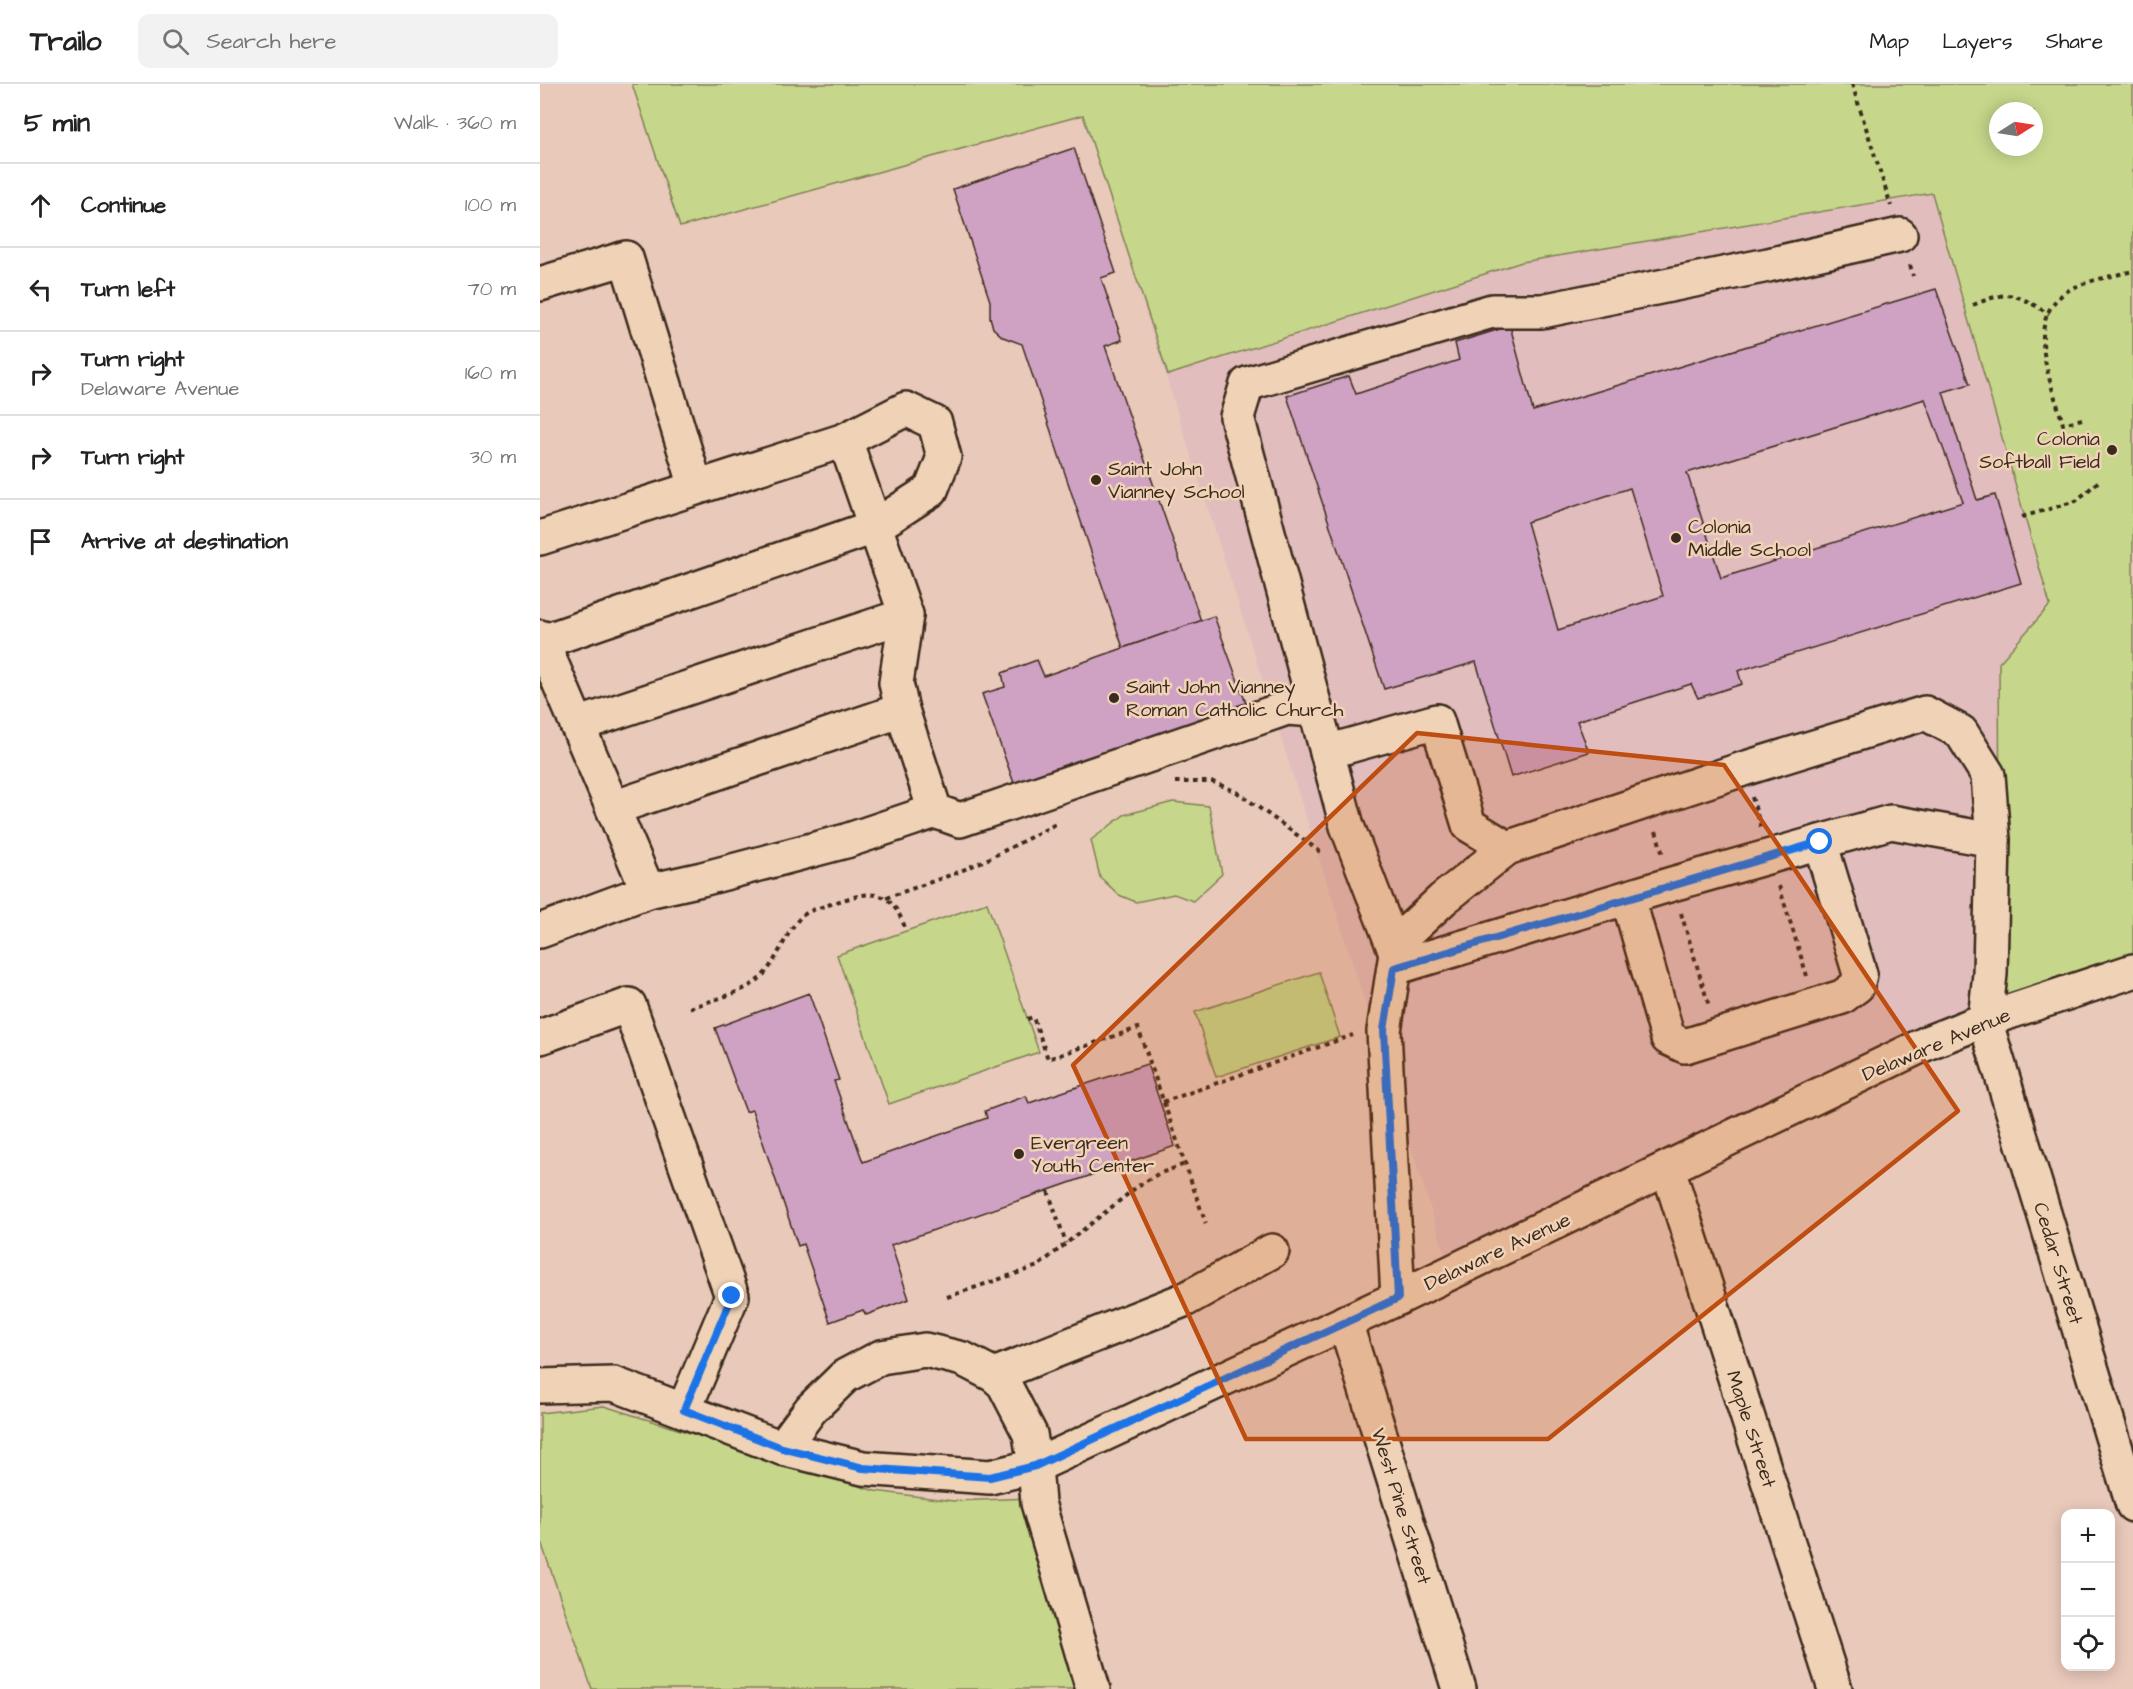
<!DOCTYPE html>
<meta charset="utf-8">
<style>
body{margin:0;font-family:"Architects Daughter",sans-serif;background:#f2f2f2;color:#222}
.controls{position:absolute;right:18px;bottom:18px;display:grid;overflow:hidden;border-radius:12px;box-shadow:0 3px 15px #0003}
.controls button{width:54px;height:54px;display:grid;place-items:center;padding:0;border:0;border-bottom:2px solid #e0e0e0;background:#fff;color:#222;font:30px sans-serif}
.compass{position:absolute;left:1449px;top:18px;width:54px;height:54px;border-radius:50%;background:#fff;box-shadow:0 3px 15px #0003;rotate:78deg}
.stop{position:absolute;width:18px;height:18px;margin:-14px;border:4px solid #1a73e8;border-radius:50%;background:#fff}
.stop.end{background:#1a73e8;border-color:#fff;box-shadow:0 2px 6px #0008}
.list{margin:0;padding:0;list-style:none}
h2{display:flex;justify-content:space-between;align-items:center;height:78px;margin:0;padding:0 24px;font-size:26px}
h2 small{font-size:20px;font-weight:400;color:#767676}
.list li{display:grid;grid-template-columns:39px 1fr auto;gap:18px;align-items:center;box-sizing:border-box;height:84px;padding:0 24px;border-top:2px solid #e0e0e0}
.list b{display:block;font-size:22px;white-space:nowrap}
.list p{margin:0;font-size:20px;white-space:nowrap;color:#767676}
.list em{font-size:20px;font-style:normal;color:#767676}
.icon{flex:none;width:33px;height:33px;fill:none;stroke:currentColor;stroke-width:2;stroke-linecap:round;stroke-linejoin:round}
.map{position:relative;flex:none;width:1593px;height:1605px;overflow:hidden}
header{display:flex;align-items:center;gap:36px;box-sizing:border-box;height:84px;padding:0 30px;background:#fff;border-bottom:2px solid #e0e0e0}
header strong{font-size:28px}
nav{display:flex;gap:33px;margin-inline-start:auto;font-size:21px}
.search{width:420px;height:54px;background:#f2f2f2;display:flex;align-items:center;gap:15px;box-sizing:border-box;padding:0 21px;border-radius:12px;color:#767676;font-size:22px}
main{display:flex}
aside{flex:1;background:#fff}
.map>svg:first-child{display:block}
</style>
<header>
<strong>Trailo</strong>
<div class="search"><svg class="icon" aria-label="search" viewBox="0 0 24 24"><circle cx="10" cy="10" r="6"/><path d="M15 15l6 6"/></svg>Search here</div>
<nav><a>Map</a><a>Layers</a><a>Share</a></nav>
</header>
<main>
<aside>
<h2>5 min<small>Walk · 360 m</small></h2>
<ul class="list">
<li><svg class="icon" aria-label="ahead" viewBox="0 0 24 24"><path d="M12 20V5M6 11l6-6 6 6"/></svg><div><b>Continue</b></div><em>100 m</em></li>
<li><svg class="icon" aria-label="left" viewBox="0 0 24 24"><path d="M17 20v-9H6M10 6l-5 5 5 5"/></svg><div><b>Turn left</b></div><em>70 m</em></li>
<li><svg class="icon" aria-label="right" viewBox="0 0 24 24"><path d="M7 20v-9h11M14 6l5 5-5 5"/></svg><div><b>Turn right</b><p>Delaware Avenue</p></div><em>160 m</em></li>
<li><svg class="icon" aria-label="right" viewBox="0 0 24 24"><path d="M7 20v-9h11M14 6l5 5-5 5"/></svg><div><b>Turn right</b></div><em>30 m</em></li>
<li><svg class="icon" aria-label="arrive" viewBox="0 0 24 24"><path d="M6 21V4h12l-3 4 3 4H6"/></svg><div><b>Arrive at destination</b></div></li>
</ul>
</aside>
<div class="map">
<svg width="1593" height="1605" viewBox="0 0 1593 1605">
<rect width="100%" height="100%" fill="#e9c9ba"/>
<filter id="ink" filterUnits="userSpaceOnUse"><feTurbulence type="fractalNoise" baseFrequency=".0167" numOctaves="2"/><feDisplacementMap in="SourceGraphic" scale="12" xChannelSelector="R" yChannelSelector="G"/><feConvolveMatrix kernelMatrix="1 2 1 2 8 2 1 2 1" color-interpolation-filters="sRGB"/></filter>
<g filter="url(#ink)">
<!-- built -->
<path fill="#e1bdbd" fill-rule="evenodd" d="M92 0H1593L1445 936 911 1189 543 31 140 143ZM1458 27H1494V63H1458Z"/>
<!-- green -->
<g fill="#c6d78b" stroke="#808054" stroke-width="1.5" fill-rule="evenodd">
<path d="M92 0H1593V887L1461 930 1459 579 1510 521 1392 109 982 178 628 291 543 31 140 143ZM1458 27H1494V63H1458Z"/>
<polygon points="633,718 669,722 682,790 653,817 634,810 596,818 579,811 560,793 551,756 584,731"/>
<polygon points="447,819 499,968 349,1020 297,871"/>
<polygon points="779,888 800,953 676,993 655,928"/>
<polygon points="64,1322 335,1407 413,1417 492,1414 548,1605 52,1605 0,1455 0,1329"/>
</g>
<!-- building -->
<g fill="#cfa2c4" stroke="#3b2a1e" stroke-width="1.5" fill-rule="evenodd">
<polygon points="534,64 576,189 561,194 582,256 565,262 661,537 583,564 482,260 463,253 453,244 450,233 450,217 413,105"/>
<path d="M1396 205 1430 300 1403 308 1437 416 1455 411 1481 499 1198 587 1202 600 1158 614 1151 600 1037 637 1049 668 971 693 936 578 844 605 747 312 809 292 816 310 919 276 915 259 970 242 993 327ZM1385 315 1423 418 1181 494 1147 389ZM1090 404 1123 512 1018 546 987 438Z"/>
<polygon points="674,532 706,619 554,672 556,681 486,703 482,696 474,699 442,610 465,603 462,589 497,576 504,592"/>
<polygon points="269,909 299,996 294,997 323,1078 447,1034 445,1027 486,1012 489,1019 607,980 635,1062 351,1161 369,1215 326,1231 323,1226 290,1238 263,1160 258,1162 212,1026 206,1028 175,944"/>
</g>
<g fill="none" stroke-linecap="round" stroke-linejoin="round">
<defs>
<g id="minor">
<polyline points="0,200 86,174 156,403"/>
<polyline points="0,454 305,356 366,531 356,599 362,626 395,727 306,757 162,795 108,807 0,847"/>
<polyline points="0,553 108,807"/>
<polyline points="2,558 334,443 391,406 404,373 395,339 366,325 305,356"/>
<polyline points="37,641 366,531"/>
<polyline points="787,668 897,637 929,741 967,764"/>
<polyline points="73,724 362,626"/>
<polyline points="395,727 420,736 747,624 775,626"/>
<polyline points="1088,814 1128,954 1145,962 1302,913 1317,902 1320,890 1280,758"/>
<polyline points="856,869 807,742 697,333 707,300 952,227 1002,227 1228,181 1360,151"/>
<polyline points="854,884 1132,800 1351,738 1453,756"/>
<polyline points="0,953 89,921 192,1212 144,1326"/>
<polyline points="1128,1085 1295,1605"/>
<polyline points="858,1214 844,947 858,857 903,815 967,764 1203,685 1385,629 1421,648 1448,691 1453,756 1450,890 1445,936 1593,1421"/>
<polyline points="805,1238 919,1605"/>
<polyline points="454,1291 646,1215 732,1167"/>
<polyline points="0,1302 74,1300 242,1364 323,1384 450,1393 495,1382 858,1214 1389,958 1445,936 1593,887"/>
<polyline points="242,1364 271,1325 305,1292 341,1273 385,1266 423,1275 454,1291 464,1300 490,1350 495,1382 498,1419 553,1605"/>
</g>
</defs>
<!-- minor casing -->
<use href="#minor" stroke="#3b2a1e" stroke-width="38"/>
<!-- path -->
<g stroke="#3b2a1e" stroke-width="4" stroke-dasharray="4.5 4.5" stroke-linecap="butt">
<polyline points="1312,0 1351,122"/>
<polyline points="1370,181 1373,192"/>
<path d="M1433 221C1472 205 1474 209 1509 230"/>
<path d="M1542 335 1523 340C1512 299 1480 232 1531 205 1549 196 1573 192 1593 187"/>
<polyline points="1482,433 1536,417 1559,397"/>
<polyline points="635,698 673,698 697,708 778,766 782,770"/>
<polyline points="1212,713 1221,744"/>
<polyline points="1116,747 1123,771"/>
<polyline points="1239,802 1267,892"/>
<polyline points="346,814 416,789 450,774 518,739"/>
<polyline points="1141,829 1169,922"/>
<path d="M150 924C171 916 196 911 214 899 236 884 242 854 259 835 267 826 280 824 291 820 331 806 350 802 366 846"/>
<polyline points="487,935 493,933 508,975 598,944 666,1140"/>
<polyline points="623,1018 813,951"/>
<polyline points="508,1107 526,1159"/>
<polyline points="407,1213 498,1182 598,1102 618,1090 645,1080"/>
</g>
<!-- minor -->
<use href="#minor" stroke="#f0d3b7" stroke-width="33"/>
</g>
</g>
<g fill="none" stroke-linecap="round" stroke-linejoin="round" filter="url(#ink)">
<!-- route -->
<polyline stroke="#1a73e8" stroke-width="8" points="192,1212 144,1326 242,1364 323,1384 450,1393 495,1382 858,1214 844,946 854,884 1280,758"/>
</g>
<!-- marked area -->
<path fill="#bd4d10" fill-opacity="0.2" stroke="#bd4d10" stroke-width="4.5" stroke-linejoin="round" d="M877 649 1184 681 1418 1027 1008 1355H706L533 981Z"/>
<!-- markers -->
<g fill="#3b2a1e" stroke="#f0d3b7" stroke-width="2">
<circle cx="1572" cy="366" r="6"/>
<circle cx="556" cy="396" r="6"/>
<circle cx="1136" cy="454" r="6"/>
<circle cx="574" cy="614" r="6"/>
<circle cx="479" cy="1070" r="6"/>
</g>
<g text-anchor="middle" stroke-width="5" stroke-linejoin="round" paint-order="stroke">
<!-- poi labels -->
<g font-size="20" fill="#3b2a1e" stroke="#f0d3b7" text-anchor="start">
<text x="1560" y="361" text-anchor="end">Colonia<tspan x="1560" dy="23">Softball Field</tspan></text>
<text x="568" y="391">Saint John<tspan x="568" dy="23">Vianney School</tspan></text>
<text x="1148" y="449">Colonia<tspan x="1148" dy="23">Middle School</tspan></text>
<text x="586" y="609">Saint John Vianney<tspan x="586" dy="23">Roman Catholic Church</tspan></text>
<text x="491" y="1065">Evergreen<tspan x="491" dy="23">Youth Center</tspan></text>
</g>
<!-- street labels -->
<g font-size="20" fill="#3b2a1e" stroke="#f0d3b7">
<text transform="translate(1396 960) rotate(-23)" y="7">Delaware Avenue</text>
<text transform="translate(957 1167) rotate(-25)" y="7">Delaware Avenue</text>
<text transform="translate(1519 1179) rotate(73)" y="7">Cedar Street</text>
<text transform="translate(1212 1345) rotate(72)" y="7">Maple Street</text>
<text transform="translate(862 1422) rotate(73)" y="7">West Pine Street</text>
</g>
</g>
</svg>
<div class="controls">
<button>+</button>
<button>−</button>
<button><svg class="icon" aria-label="locate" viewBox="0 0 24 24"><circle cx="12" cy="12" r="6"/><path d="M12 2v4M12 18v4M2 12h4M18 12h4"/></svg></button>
</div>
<svg class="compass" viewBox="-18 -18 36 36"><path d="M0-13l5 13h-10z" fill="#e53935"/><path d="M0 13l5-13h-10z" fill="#767676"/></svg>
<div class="stop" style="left:1280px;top:758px"></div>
<div class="stop end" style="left:192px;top:1212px"></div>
</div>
</main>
